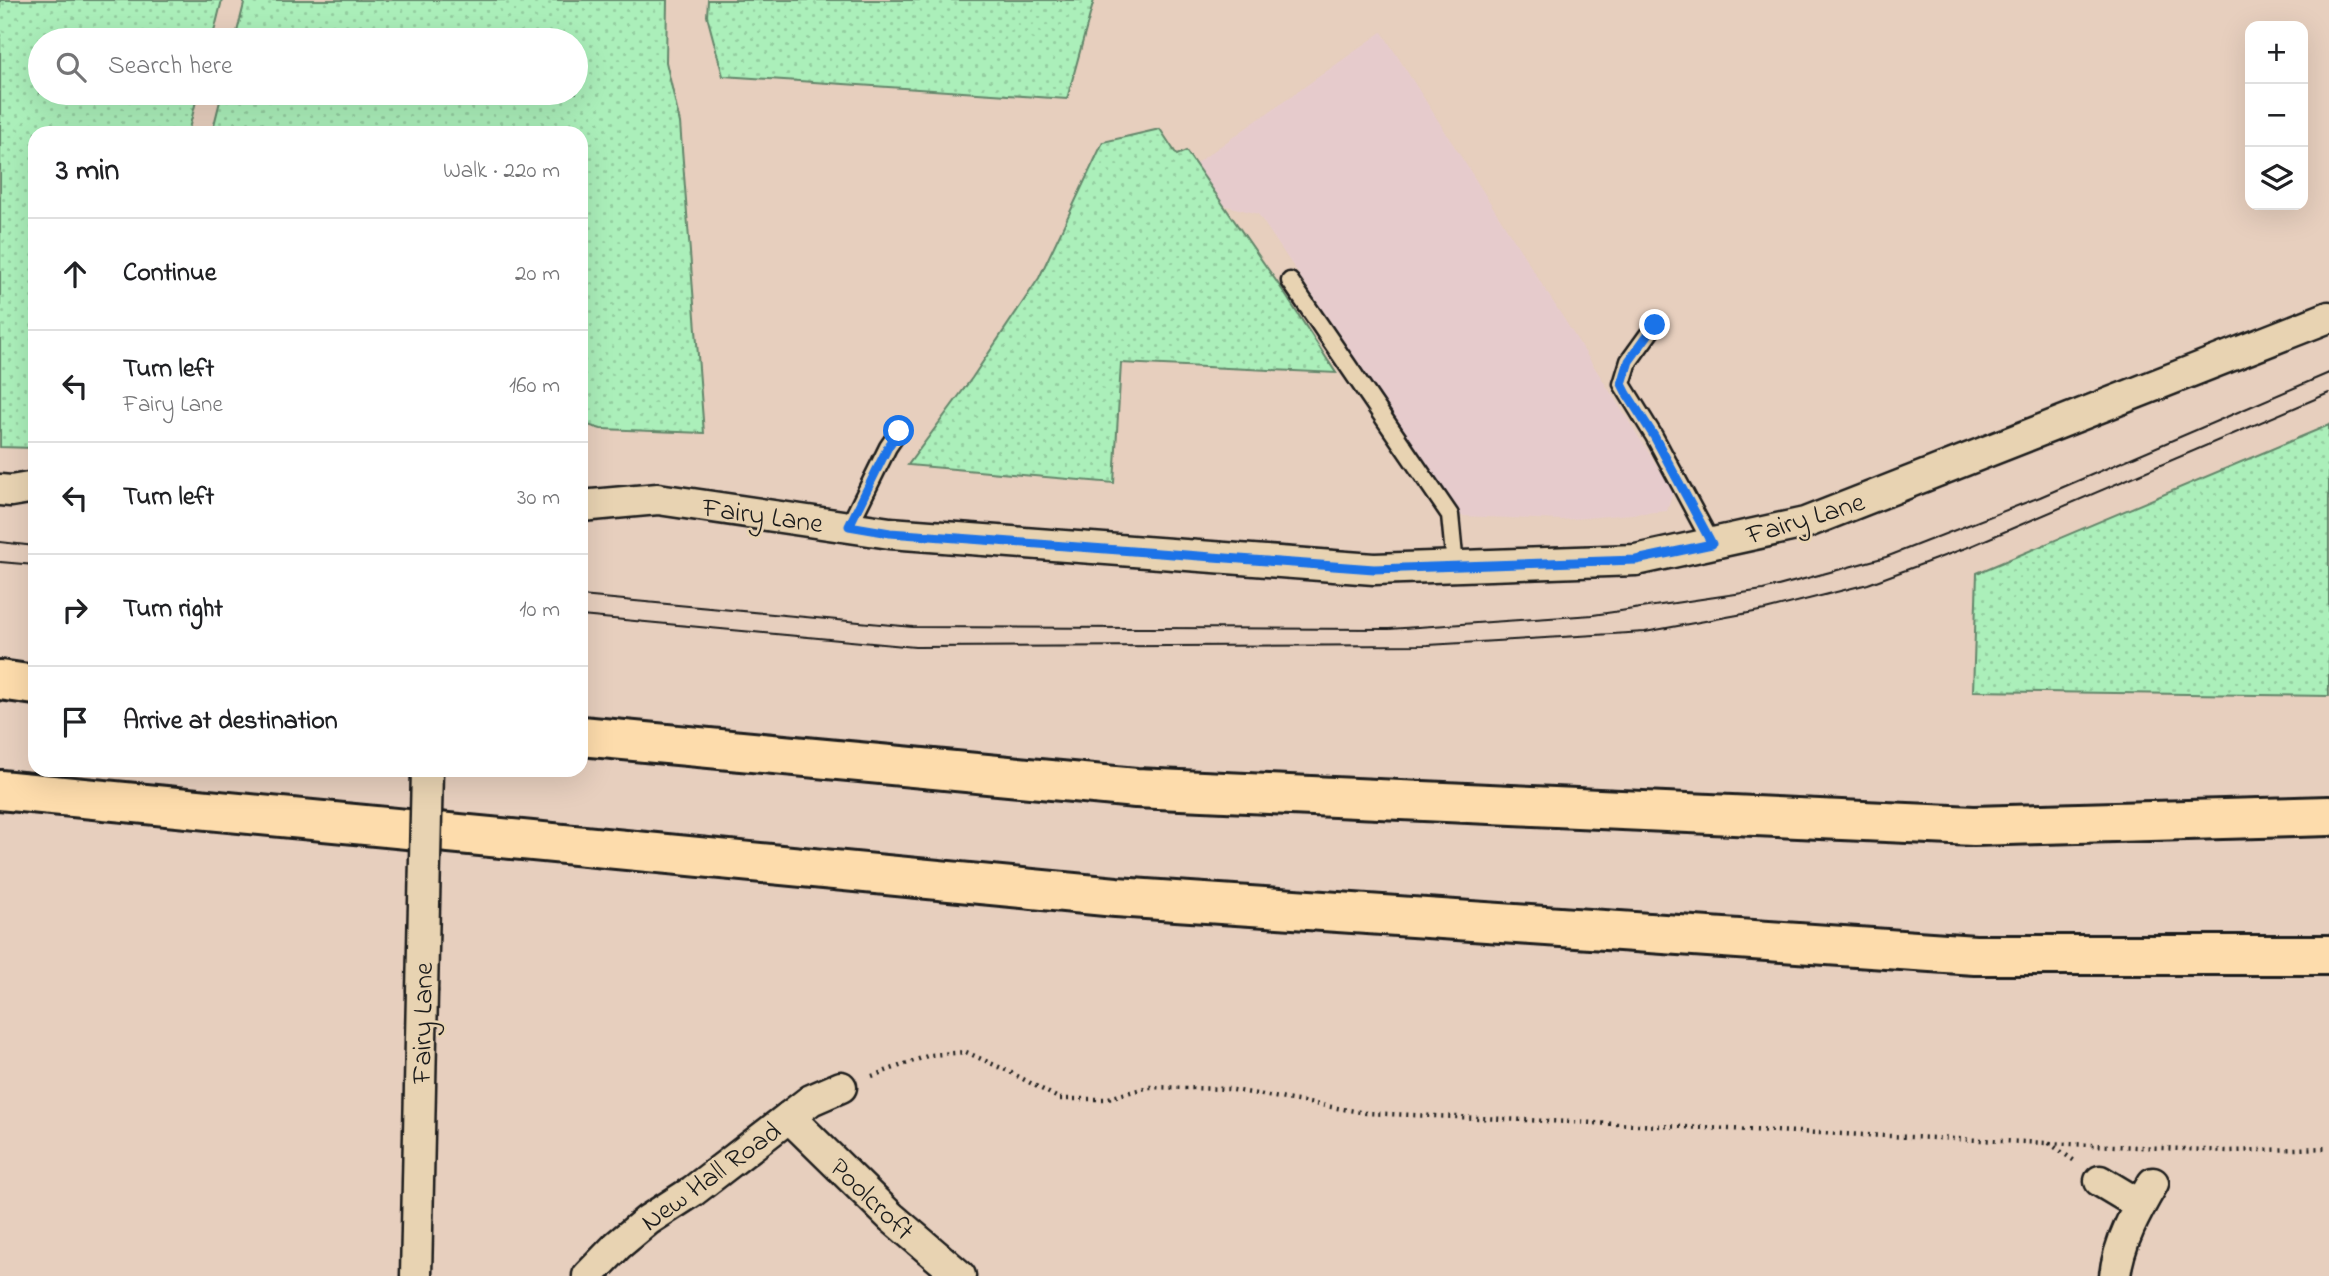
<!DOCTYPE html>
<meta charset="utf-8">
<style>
body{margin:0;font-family:"Indie Flower",sans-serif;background:#f2f2f2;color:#202124}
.controls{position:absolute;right:21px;top:21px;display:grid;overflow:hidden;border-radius:14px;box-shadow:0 7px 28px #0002}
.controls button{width:63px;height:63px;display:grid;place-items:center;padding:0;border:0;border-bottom:2px solid #e0e0e0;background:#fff;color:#202124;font:35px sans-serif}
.stop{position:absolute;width:21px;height:21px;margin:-16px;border:5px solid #1a73e8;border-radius:50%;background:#fff}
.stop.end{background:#1a73e8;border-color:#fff;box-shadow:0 2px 7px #0008}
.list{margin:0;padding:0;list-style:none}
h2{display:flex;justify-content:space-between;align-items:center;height:91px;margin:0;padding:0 28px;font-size:30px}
h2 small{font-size:23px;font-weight:400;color:#757577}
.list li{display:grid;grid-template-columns:46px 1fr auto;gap:21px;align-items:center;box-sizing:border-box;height:112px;padding:0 28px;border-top:2px solid #e0e0e0}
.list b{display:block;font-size:26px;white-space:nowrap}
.list p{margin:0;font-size:23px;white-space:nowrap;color:#757577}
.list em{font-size:23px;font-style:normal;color:#757577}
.icon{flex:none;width:38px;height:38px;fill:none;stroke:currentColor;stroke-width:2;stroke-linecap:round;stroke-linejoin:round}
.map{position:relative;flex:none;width:2329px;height:1276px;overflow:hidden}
.search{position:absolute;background:#fff;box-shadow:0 7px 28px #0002;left:28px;top:28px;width:560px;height:77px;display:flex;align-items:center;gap:18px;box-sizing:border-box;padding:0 24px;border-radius:38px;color:#757577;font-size:26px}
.panel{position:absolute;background:#fff;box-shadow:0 7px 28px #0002;left:28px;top:126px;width:560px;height:651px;border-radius:21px}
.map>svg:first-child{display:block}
</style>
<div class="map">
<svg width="2329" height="1276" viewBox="0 0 2329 1276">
<defs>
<pattern id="grass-dots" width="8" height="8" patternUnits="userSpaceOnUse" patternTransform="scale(1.75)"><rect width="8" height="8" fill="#abefba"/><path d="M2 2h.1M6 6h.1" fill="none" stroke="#93cc9f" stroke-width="1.8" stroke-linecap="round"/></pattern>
</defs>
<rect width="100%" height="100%" fill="#e7cfbe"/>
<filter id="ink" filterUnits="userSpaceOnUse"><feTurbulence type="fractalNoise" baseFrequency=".0143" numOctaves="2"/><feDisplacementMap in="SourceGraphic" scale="14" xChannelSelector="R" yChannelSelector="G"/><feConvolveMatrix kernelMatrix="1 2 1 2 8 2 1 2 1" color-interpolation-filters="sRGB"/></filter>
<g filter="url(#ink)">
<!-- built -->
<polygon fill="#e6cbcc" points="1382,32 1673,491 1667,511 1561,520 1461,516 1258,214 1223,205 1195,164"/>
<!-- grass -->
<g fill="url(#grass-dots)" stroke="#64866b" stroke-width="2">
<polygon points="0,0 222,0 212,40 40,40 40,93 198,93 188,133 35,133 35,448 0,447"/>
<polygon points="245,0 667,0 666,62 680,123 704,433 601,429 581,423 581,133 212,133 222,93 576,93 576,40 235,40"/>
<polygon points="708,0 1094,0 1067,99 723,76 707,16"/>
<polygon points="1160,129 1177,155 1186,151 1281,288 1336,373 1121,363 1114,483 908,465 972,378 1039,278 1103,142"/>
<polygon points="2329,425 2329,696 1973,691 1977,573"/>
</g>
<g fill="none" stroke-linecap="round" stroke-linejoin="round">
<defs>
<g id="lane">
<polyline points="1290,281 1450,515 1455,566"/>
<polyline points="1655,325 1629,361 1622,384 1654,436 1712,544"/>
<polyline points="849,526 888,447 899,431"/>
</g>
<g id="street">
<polyline points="0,490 11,491 35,487"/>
<polyline points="581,506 658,499 890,533 1374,569 1636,560 1805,523 2329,317"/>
<polyline points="789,1117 891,1217 960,1276"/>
<polyline points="2100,1181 2140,1205"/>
<polyline points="416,1276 422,992"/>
<polyline points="588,1276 618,1245 648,1220 693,1191 811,1100 841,1087"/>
<path d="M2115 1276C2118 1244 2137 1210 2153 1183"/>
</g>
<g id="highway">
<polyline points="0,680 35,685"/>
<polyline points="581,736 1136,788 1974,826 2329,816"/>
<polyline points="0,790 1116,897 1975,955 2329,955"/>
</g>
</defs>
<!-- lane casing -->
<use href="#lane" stroke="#1c1c1c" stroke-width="21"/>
<!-- street casing -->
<use href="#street" stroke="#1c1c1c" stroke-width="35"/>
<!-- highway casing -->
<use href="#highway" stroke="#1c1c1c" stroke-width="44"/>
<!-- path -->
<g stroke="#1c1c1c" stroke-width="4.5" stroke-dasharray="2 5" stroke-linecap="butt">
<polyline points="872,1076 930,1055 966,1052 1010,1072 1060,1099 1105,1099 1149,1087 1228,1089 1366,1113 2229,1151 2329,1148"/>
<polyline points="2049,1143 2076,1162"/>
</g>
<!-- lane -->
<use href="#lane" stroke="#e8d3b2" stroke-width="16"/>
<!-- street -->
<use href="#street" stroke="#e8d3b2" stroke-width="30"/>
<!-- highway -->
<use href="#highway" stroke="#fddcac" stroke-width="38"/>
<!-- tram -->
<g stroke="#1c1c1c" stroke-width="2">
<polyline points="0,542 35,546"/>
<polyline points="0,562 35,565"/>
<polyline points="581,596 913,627 1389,629 1593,615 1763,590 1886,557 2040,497 2329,373"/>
<polyline points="581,616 915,647 1428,645 1645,632 1765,610 1868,584 1971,546 2329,393"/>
</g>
<defs>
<polyline id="street-bridge" points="422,992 427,770"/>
</defs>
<!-- street-bridge casing -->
<use href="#street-bridge" stroke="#1c1c1c" stroke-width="35" stroke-linecap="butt"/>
<!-- street-bridge -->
<use href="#street-bridge" stroke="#e8d3b2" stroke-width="30"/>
</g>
</g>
<g fill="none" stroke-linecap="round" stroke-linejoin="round" filter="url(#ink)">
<!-- route -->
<polyline stroke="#1a73e8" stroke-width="9" points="899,431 888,447 849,526 890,533 1374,569 1636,560 1712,544 1654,436 1627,394 1622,384 1629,361 1655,325"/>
</g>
<g text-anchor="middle" stroke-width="5" stroke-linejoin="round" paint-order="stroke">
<!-- street labels -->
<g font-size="28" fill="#1c1c1c" stroke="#e8d3b2">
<text transform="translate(763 514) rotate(8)" y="10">Fairy Lane</text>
<text transform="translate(1805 517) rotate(-17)" y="10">Fairy Lane</text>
<text transform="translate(421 1023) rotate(-89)" y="10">Fairy Lane</text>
<text transform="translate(710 1175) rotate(-36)" y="10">New Hall Road</text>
<text transform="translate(873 1198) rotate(44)" y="10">Poolcroft</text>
</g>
</g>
</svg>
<div class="controls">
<button>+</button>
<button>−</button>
<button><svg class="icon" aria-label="layers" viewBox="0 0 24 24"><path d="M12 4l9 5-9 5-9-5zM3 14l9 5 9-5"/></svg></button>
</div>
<div class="stop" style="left:899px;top:431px"></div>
<div class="stop end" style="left:1655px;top:325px"></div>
<div class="search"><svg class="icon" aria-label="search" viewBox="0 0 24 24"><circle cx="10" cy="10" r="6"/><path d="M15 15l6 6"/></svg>Search here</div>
<section class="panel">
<h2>3 min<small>Walk · 220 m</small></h2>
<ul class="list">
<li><svg class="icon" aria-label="ahead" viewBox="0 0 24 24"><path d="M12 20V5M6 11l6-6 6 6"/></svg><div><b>Continue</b></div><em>20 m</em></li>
<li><svg class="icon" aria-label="left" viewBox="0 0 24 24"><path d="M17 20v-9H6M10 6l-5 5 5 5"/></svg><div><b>Turn left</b><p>Fairy Lane</p></div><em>160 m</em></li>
<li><svg class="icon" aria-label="left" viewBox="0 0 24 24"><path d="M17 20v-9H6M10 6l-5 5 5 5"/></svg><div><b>Turn left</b></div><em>30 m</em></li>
<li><svg class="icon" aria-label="right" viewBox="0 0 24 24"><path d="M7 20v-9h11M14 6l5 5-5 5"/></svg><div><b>Turn right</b></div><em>10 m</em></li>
<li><svg class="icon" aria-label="arrive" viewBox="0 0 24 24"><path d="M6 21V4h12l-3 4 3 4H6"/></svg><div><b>Arrive at destination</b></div></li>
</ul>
</section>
</div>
